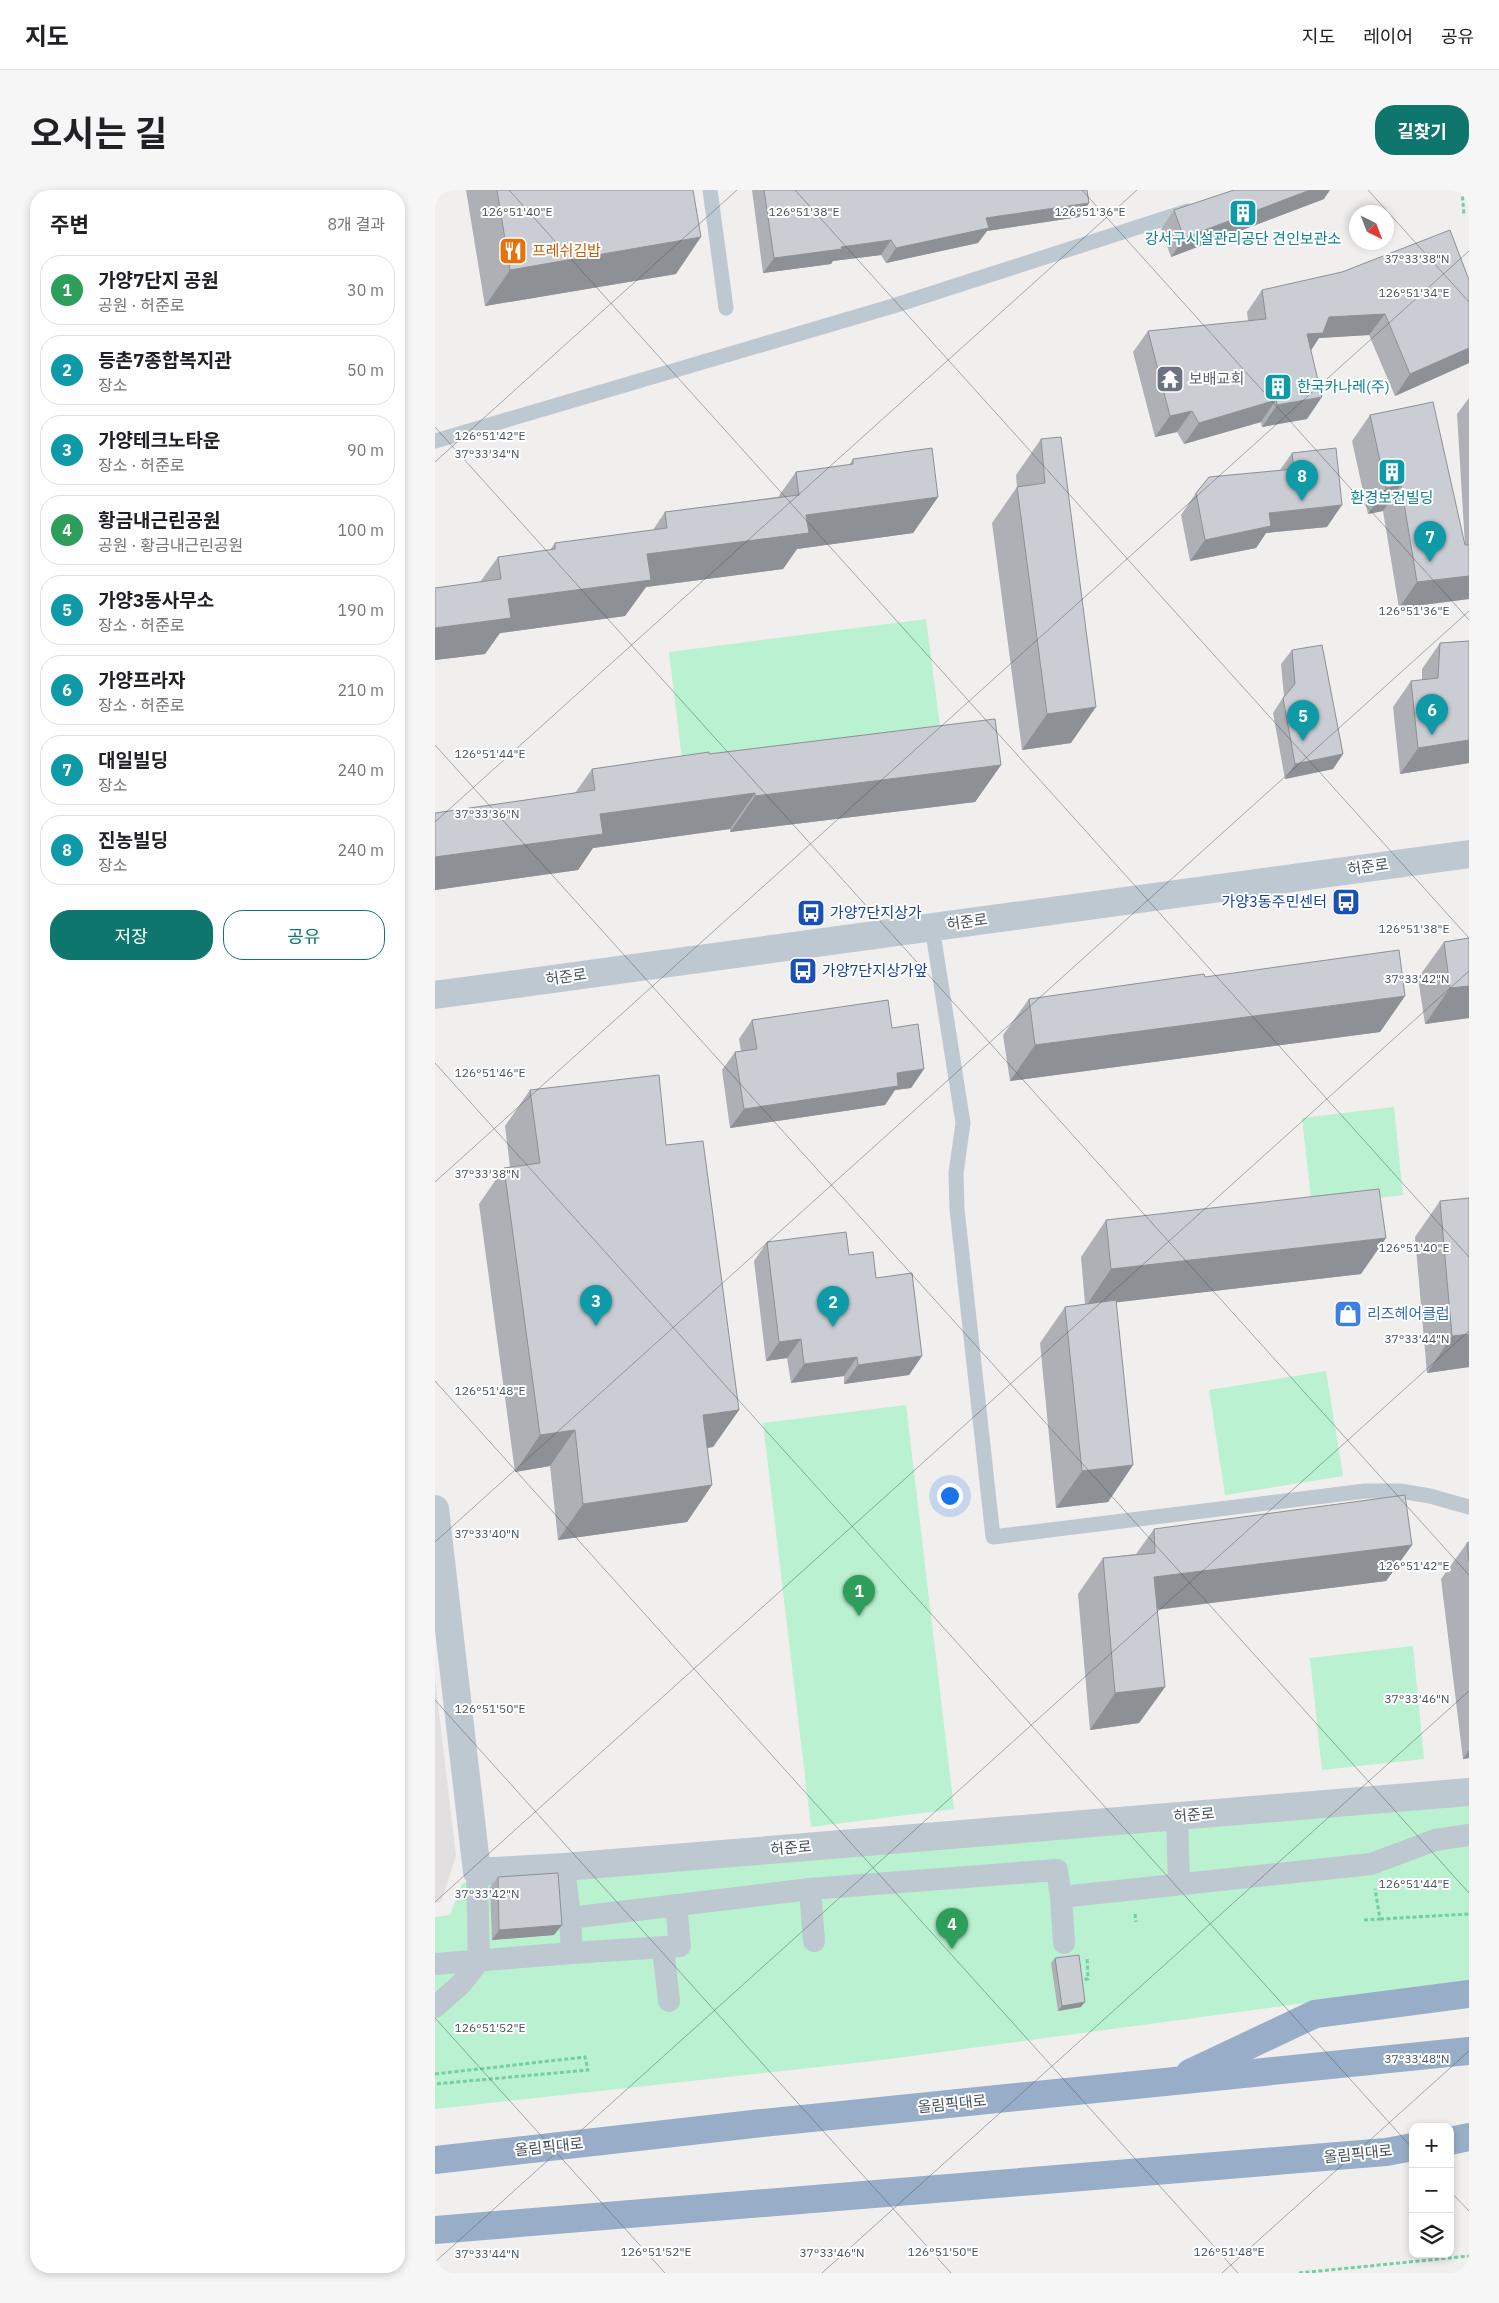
<!DOCTYPE html>
<html lang="ko">
<meta charset="utf-8">
<style>
body{margin:0;font-family:"IBM Plex Sans","Noto Sans KR",sans-serif;background:#f6f6f6;color:#202124}
.controls{position:absolute;right:15px;bottom:15px;display:grid;overflow:hidden;border-radius:10px;box-shadow:0 2px 8px #0003}
.controls button{width:45px;height:45px;display:grid;place-items:center;padding:0;border:0;border-bottom:1px solid #e0e0e0;background:#fff;color:#202124;font:25px sans-serif}
.compass{position:absolute;left:914px;top:15px;width:45px;height:45px;border-radius:50%;background:#fff;box-shadow:0 2px 8px #0003;rotate:138deg}
.you{position:absolute;left:514px;top:1305px;width:18px;height:18px;margin:-12px;border:4px solid #fff;border-radius:50%;background:#1a73e8;box-shadow:0 0 0 8px #1a73e833}
.badge{display:grid;place-items:center;width:32px;height:32px;border-radius:50%;background:#0f766e;color:#fff;font-size:16px;font-weight:700}
.pin{position:absolute;translate:-50% -41px;filter:drop-shadow(0 1px 2px #0008)}
.pin::after{content:'';position:absolute;top:26px;width:18px;height:15px;background:inherit;clip-path:polygon(0 0,100% 0,50% 100%)}
.list{margin:0;padding:0;list-style:none}
h2{display:flex;justify-content:space-between;align-items:center;height:65px;margin:0;padding:0 20px;font-size:21px}
h2 small{font-size:16px;font-weight:400;color:#757577}
.list li{display:grid;grid-template-columns:32px 1fr auto;gap:15px;align-items:center;box-sizing:border-box;height:70px;margin:0 10px 10px;padding:0 10px;border:1px solid #e0e0e0;border-radius:20px}
.list b{display:block;font-size:19px;white-space:nowrap}
.list p{margin:0;font-size:16px;white-space:nowrap;color:#757577}
.list em{font-size:16px;font-style:normal;color:#757577}
.actions{display:flex;gap:10px;padding:15px 20px}
.actions a{flex:1;padding:11px 0;border:1px solid #0f766e;border-radius:20px;text-align:center;font-size:18px;color:#0f766e}
.actions .main{background:#0f766e;color:#fff}
.icon{flex:none;width:28px;height:28px;fill:none;stroke:currentColor;stroke-width:2;stroke-linecap:round;stroke-linejoin:round}
.map{position:relative;flex:none;width:1034px;height:2083px;overflow:hidden;border-radius:20px}
header{display:flex;align-items:center;gap:30px;box-sizing:border-box;height:70px;padding:0 25px;background:#fff;border-bottom:1px solid #e0e0e0}
header strong{font-size:24px}
nav{display:flex;gap:28px;margin-inline-start:auto;font-size:18px}
.intro{display:flex;align-items:center;justify-content:space-between;box-sizing:border-box;height:120px;padding:0 30px}
h1{margin:0;font-size:35px}
.button{padding:12px 22px;border-radius:20px;background:#0f766e;color:#fff;font-size:18px;font-weight:700}
main{display:flex;gap:30px;padding:0 30px}
aside{flex:1;background:#fff;border-radius:20px;box-shadow:0 2px 8px #0003}
.map>svg:first-child{display:block}
</style>
<header>
<strong>지도</strong>
<nav><a>지도</a><a>레이어</a><a>공유</a></nav>
</header>
<div class="intro"><h1>오시는 길</h1><a class="button">길찾기</a></div>
<main>
<aside>
<h2>주변<small>8개 결과</small></h2>
<ul class="list">
<li><span class="badge" style="background:#2e9e5b">1</span><div><b>가양7단지 공원</b><p>공원 · 허준로</p></div><em>30 m</em></li>
<li><span class="badge" style="background:#0f9aa8">2</span><div><b>등촌7종합복지관</b><p>장소</p></div><em>50 m</em></li>
<li><span class="badge" style="background:#0f9aa8">3</span><div><b>가양테크노타운</b><p>장소 · 허준로</p></div><em>90 m</em></li>
<li><span class="badge" style="background:#2e9e5b">4</span><div><b>황금내근린공원</b><p>공원 · 황금내근린공원</p></div><em>100 m</em></li>
<li><span class="badge" style="background:#0f9aa8">5</span><div><b>가양3동사무소</b><p>장소 · 허준로</p></div><em>190 m</em></li>
<li><span class="badge" style="background:#0f9aa8">6</span><div><b>가양프라자</b><p>장소 · 허준로</p></div><em>210 m</em></li>
<li><span class="badge" style="background:#0f9aa8">7</span><div><b>대일빌딩</b><p>장소</p></div><em>240 m</em></li>
<li><span class="badge" style="background:#0f9aa8">8</span><div><b>진농빌딩</b><p>장소</p></div><em>240 m</em></li>
</ul>
<div class="actions"><a class="main">저장</a><a>공유</a></div>
</aside>
<div class="map">
<svg width="1034" height="2083" viewBox="0 0 1034 2083">
<rect width="100%" height="100%" fill="#f1eeee"/>
<!-- education -->
<polygon fill="#e2dfe0" points="0,1489 21,1666 6,1712 0,1713"/>
<!-- green -->
<g fill="#baf1d0">
<polygon points="491,429 505,536 247,569 234,462"/>
<polygon points="959,917 968,1005 877,1016 867,928"/>
<polygon points="891,1181 908,1286 790,1305 774,1200"/>
<polygon points="471,1215 519,1619 376,1637 328,1233"/>
<polygon points="978,1456 989,1569 887,1580 875,1468"/>
<polygon points="1034,1611 1034,1791 447,1870 0,1919 0,1727 15,1725 27,1693"/>
</g>
<g fill="none" stroke-linecap="round" stroke-linejoin="round">
<!-- path -->
<g stroke="#70d0a3" stroke-width="3" stroke-dasharray="4 2.5" stroke-linecap="butt">
<polyline points="1027,0 1029,26"/>
<polyline points="700,1724 701,1732"/>
<polyline points="945,1729 1034,1724"/>
<polyline points="929,1730 945,1729 940,1699"/>
<polyline points="643,1790 653,1789 652,1767"/>
<polyline points="0,1884 150,1867 153,1880 0,1894"/>
<polyline points="864,2083 1034,2066"/>
</g>
<!-- service -->
<g stroke="#bec8d1" stroke-width="15">
<polyline points="275,0 291,118"/>
<polyline points="0,251 458,116 753,21"/>
<polyline points="497,737 528,933 521,983 522,1019 558,1347 930,1301 965,1301 995,1306 1034,1317"/>
</g>
<!-- pedestrian -->
<g stroke="#bec8d1" stroke-width="22">
<polyline points="742,1626 744,1694"/>
<polyline points="129,1677 135,1728"/>
<polyline points="375,1699 379,1751"/>
<polyline points="626,1707 629,1753"/>
<polyline points="228,1758 234,1811"/>
<polyline points="137,1763 245,1756 241,1715"/>
<polyline points="0,1774 137,1763 135,1728 375,1699 622,1680 626,1707 936,1674 1000,1650 1034,1645"/>
<polyline points="0,1817 26,1794 44,1771 42,1682"/>
</g>
<!-- minor -->
<polyline stroke="#bec8d1" stroke-width="28" points="0,1319 42,1682 129,1677 1034,1602"/>
<!-- tertiary -->
<polyline stroke="#bec8d1" stroke-width="28" points="0,805 1034,664"/>
<!-- trunk -->
<g stroke="#98aec8" stroke-width="28">
<polyline points="755,1883 880,1824 1034,1804"/>
<polyline points="1015,1951 1034,1947"/>
<polyline points="0,1970 327,1933 1034,1861"/>
<polyline points="0,2040 951,1962 978,1957"/>
</g>
</g>
<!-- wall -->
<g fill="#aeb0b5">
<polygon points="31,0 258,0 241,84 50,116"/>
<polygon points="317,0 652,0 654,13 644,27 552,41 543,53 451,73 446,65 398,71 396,74 328,83"/>
<polygon points="889,9 736,67 726,39 739,20"/>
<polygon points="1034,90 1034,173 960,206 934,145 884,148 876,160 872,229 827,237 826,232 749,254 742,242 720,247 698,162 713,141 813,131 812,122 827,100"/>
<polygon points="1034,208 1034,409 964,418 948,321 933,324 917,251 935,225 1030,355 1022,224"/>
<polygon points="606,249 636,553 587,560 557,333 582,297 581,285"/>
<polygon points="857,263 892,337 831,343 821,358 755,371 746,325 761,303 845,280"/>
<polygon points="418,269 503,307 478,343 362,359 348,379 211,397 190,426 65,443 50,464 0,470 0,398 45,392 63,367 115,360 120,353 218,340 230,322 343,307 361,282 414,275"/>
<polygon points="1034,451 1034,573 965,584 958,517 976,491 987,490 987,479 1005,453"/>
<polygon points="857,460 908,564 898,579 850,589 838,523 849,506 846,474"/>
<polygon points="274,564 566,575 540,612 295,642 295,639 158,658 143,680 0,700 0,623 140,603 157,579"/>
<polygon points="1034,748 1034,828 990,834 983,788 1009,752"/>
<polygon points="970,806 945,842 575,891 568,845 594,809"/>
<polygon points="317,830 457,838 489,879 476,898 460,900 450,915 295,938 287,880 300,862 306,861 304,849"/>
<polygon points="95,900 231,955 304,1220 278,1257 272,1258 277,1295 252,1332 123,1350 115,1276 80,1282 44,1014 69,978 75,977 70,936"/>
<polygon points="1005,1011 1034,1177 992,1183 980,1047"/>
<polygon points="671,1030 926,1084 681,1112 698,1275 673,1312 621,1318 605,1153 630,1117 650,1114 646,1067"/>
<polygon points="332,1052 441,1088 487,1166 474,1185 409,1194 409,1186 356,1193 352,1168 331,1171 319,1071"/>
<polygon points="719,1339 977,1355 951,1391 722,1420 730,1497 704,1533 655,1540 643,1404 668,1368 701,1364"/>
<polygon points="1034,1352 1034,1568 1028,1569 1006,1389 1032,1353"/>
<polygon points="63,1687 119,1745 57,1750 55,1697"/>
<polygon points="620,1768 646,1817 623,1821 616,1773"/>
</g>
<!-- shaded-wall -->
<g fill="#8d9094">
<polygon points="875,0 895,0 889,9 736,67 749,48"/>
<polygon points="654,13 644,27 552,41 543,53 451,73 461,58 551,28"/>
<polygon points="266,47 241,84 50,116 75,80"/>
<polygon points="456,50 446,65 398,71 396,74 328,83 339,68 406,57"/>
<polygon points="950,124 934,145 884,148 873,165 872,144 894,127"/>
<polygon points="1034,158 1034,173 960,206 975,184"/>
<polygon points="887,207 872,229 827,237 842,215"/>
<polygon points="841,210 826,232 749,254 764,233"/>
<polygon points="757,221 742,242 720,247 735,226"/>
<polygon points="966,295 948,321 933,324 951,298"/>
<polygon points="503,307 478,343 362,359 348,379 211,397 190,426 65,443 50,464 0,470 0,438 73,409 212,364 371,325"/>
<polygon points="907,315 892,337 831,343 821,358 755,371 770,350 834,323"/>
<polygon points="1034,386 1034,409 964,418 982,392"/>
<polygon points="661,517 636,553 587,560 612,524"/>
<polygon points="1034,550 1034,573 965,584 983,558"/>
<polygon points="908,564 898,579 850,589 860,574"/>
<polygon points="566,575 540,612 295,642 320,606"/>
<polygon points="320,603 295,639 158,658 143,680 0,700 0,667 165,624"/>
<polygon points="1034,796 1034,828 990,834 1015,798"/>
<polygon points="970,806 945,842 575,891 600,855"/>
<polygon points="489,879 476,898 460,900 450,915 295,938 309,919 462,883"/>
<polygon points="951,1048 926,1084 651,1116 676,1079"/>
<polygon points="1034,1144 1034,1177 992,1183 1017,1146"/>
<polygon points="366,1149 352,1168 331,1171 344,1152"/>
<polygon points="487,1166 474,1185 409,1194 423,1175"/>
<polygon points="422,1167 409,1186 356,1193 369,1174"/>
<polygon points="304,1220 278,1257 242,1262 268,1225"/>
<polygon points="140,1240 115,1276 80,1282 105,1245"/>
<polygon points="698,1275 673,1312 621,1318 647,1281"/>
<polygon points="277,1295 252,1332 123,1350 148,1314"/>
<polygon points="977,1355 951,1391 694,1423 719,1387"/>
<polygon points="730,1497 704,1533 655,1540 680,1503"/>
<polygon points="1034,1560 1034,1568 1028,1569"/>
<polygon points="127,1735 119,1745 57,1750 64,1740"/>
<polygon points="650,1812 646,1817 623,1821 627,1816"/>
</g>
<!-- building -->
<g fill="#cacdd3" stroke="#8d9094">
<polygon points="62,0 258,0 266,47 75,80"/>
<polygon points="329,0 652,0 654,13 551,28 554,38 461,58 456,50 406,57 407,59 339,68"/>
<polygon points="799,0 875,0 749,48 739,20"/>
<polygon points="1015,40 1034,90 1034,158 975,184 950,124 894,127 888,143 872,144 887,207 842,215 841,210 764,233 757,221 735,226 713,141 831,129 827,100 907,82"/>
<polygon points="998,212 1030,355 1034,355 1034,386 982,392 966,295 951,298 935,225"/>
<polygon points="626,247 661,517 612,524 582,297 610,293 606,249"/>
<polygon points="497,258 503,307 371,325 374,343 212,364 216,390 73,409 76,428 0,438 0,398 66,389 63,367 120,359 120,353 232,338 230,322 364,305 361,282 418,274 418,269"/>
<polygon points="901,258 907,315 834,323 836,336 770,350 761,303 774,287 859,279 857,263"/>
<polygon points="1034,451 1034,550 983,558 976,491 1003,488 1005,453"/>
<polygon points="887,455 908,564 860,574 848,508 860,494 857,460"/>
<polygon points="560,529 566,575 320,606 320,603 165,624 168,644 0,667 0,623 160,600 157,579 274,562 274,564"/>
<polygon points="1034,748 1034,796 1015,798 1009,752"/>
<polygon points="964,760 970,806 600,855 594,809 769,784 770,787"/>
<polygon points="453,810 457,838 483,834 489,879 462,883 463,896 309,919 300,862 322,859 317,830"/>
<polygon points="224,885 231,955 268,951 304,1220 268,1225 277,1295 148,1314 140,1240 105,1245 69,978 105,973 95,900"/>
<polygon points="944,999 951,1048 676,1079 671,1030"/>
<polygon points="1034,1008 1034,1144 1017,1146 1005,1011"/>
<polygon points="411,1042 414,1065 438,1062 441,1088 477,1083 487,1166 423,1175 422,1167 369,1174 366,1149 344,1152 332,1052"/>
<polygon points="681,1110 698,1275 647,1281 630,1117"/>
<polygon points="970,1305 977,1355 719,1387 730,1497 680,1503 668,1368 720,1363 719,1339"/>
<polygon points="1034,1352 1034,1371 1032,1353"/>
<polygon points="123,1683 127,1735 64,1740 63,1687"/>
<polygon points="644,1765 650,1812 627,1816 620,1768"/>
</g>
<!-- ticks -->
<path fill="none" stroke="#45515c" stroke-width="1" stroke-opacity="0.45" d="M74 0 1034 1067M360 0 1034 748M647 0 1034 430M933 0 1034 112M0 237 1034 1385M0 272 302 0M0 555 1034 1703M0 632 702 0M0 873 978 1959M0 992 1034 61M0 1191 803 2083M0 1352 1034 421M0 1510 516 2083M0 1712 1034 781M0 1828 230 2083M1015 2001 1034 2021M0 2072 1034 1141M387 2083 1034 1501M787 2083 1034 1861"/>
<!-- icons -->
<defs>
<symbol id="building-square" viewBox="-11 -11 22 22"><rect x="-9" y="-9" width="18" height="18" rx="4" fill="#0f9aa8" stroke="#fff"/><path d="M-4-6H4V6H1V3H-1V6H-4ZM-2.5-4.3h1.7v1.8h-1.7ZM.8-4.3h1.7v1.8H.8ZM-2.5-1h1.7V.8h-1.7ZM.8-1h1.7V.8H.8Z" fill="#fff"/></symbol>
<symbol id="restaurant-square" viewBox="-11 -11 22 22"><rect x="-9" y="-9" width="18" height="18" rx="4" fill="#e8710a" stroke="#fff"/><path d="M-5-6h1v4h1v-4h1v4h1v-4h1v5L-1.5 .5V6h-2V.5L-5-1ZM5-6V6H3V1.5H1.5Q1.5-4 5-6Z" fill="#fff"/></symbol>
<symbol id="temple-square" viewBox="-11 -11 22 22"><rect x="-9" y="-9" width="18" height="18" rx="4" fill="#6b7280" stroke="#fff"/><path d="M0-6L5-2H3V0L6.5 2.5H4V6H1.5V3h-3V6H-4V2.5H-6.5L-3 0V-2H-5Z" fill="#fff"/></symbol>
<symbol id="bus-square" viewBox="-11 -11 22 22"><rect x="-9" y="-9" width="18" height="18" rx="4" fill="#1a4fb4" stroke="#fff"/><path d="M-5-6H5V4H4V6H2V4H-2V6H-4V4H-5ZM-3.5-4V0h7V-4ZM-3.5 1.2v1.5H-2V1.2ZM2 1.2v1.5H3.5V1.2Z" fill="#fff"/></symbol>
<symbol id="shop-square" viewBox="-11 -11 22 22"><rect x="-9" y="-9" width="18" height="18" rx="4" fill="#3f7fe0" stroke="#fff"/><path d="M-5-2.5h2.3a2.7 3.5 0 0 1 5.4 0H5L5.5 6h-11ZM-1.5-2.5h3a1.5 2.3 0 0 0-3 0Z" fill="#fff"/></symbol>
</defs>
<g fill-rule="evenodd">
<use href="#building-square" x="792" y="7" width="32" height="32"/>
<use href="#restaurant-square" x="62" y="45" width="32" height="32"/>
<use href="#temple-square" x="719" y="173" width="32" height="32"/>
<use href="#building-square" x="827" y="181" width="32" height="32"/>
<use href="#building-square" x="941" y="266" width="32" height="32"/>
<use href="#bus-square" x="895" y="696" width="32" height="32"/>
<use href="#bus-square" x="360" y="707" width="32" height="32"/>
<use href="#bus-square" x="352" y="765" width="32" height="32"/>
<use href="#shop-square" x="897" y="1108" width="32" height="32"/>
</g>
<g text-anchor="middle" stroke-width="4" stroke-linejoin="round" paint-order="stroke">
<!-- culture labels -->
<g font-size="15" fill="#0d838f" stroke="#fff">
<text x="808" y="54">강서구시설관리공단 견인보관소</text>
<text x="862" y="202" text-anchor="start">한국카나레(주)</text>
<text x="957" y="313">환경보건빌딩</text>
</g>
<!-- food labels -->
<g font-size="15" fill="#c56008" stroke="#fff" text-anchor="start">
<text x="97" y="66">프레쉬김밥</text>
</g>
<!-- worship labels -->
<g font-size="15" fill="#5b616d" stroke="#fff" text-anchor="start">
<text x="754" y="194">보배교회</text>
</g>
<!-- street labels -->
<g font-size="15" fill="#45515c" stroke="#fff">
<text transform="translate(933 677) rotate(-8)" y="5">허준로</text>
<text transform="translate(532 732) rotate(-8)" y="5">허준로</text>
<text transform="translate(131 787) rotate(-8)" y="5">허준로</text>
<text transform="translate(759 1625) rotate(-5)" y="5">허준로</text>
<text transform="translate(356 1658) rotate(-5)" y="5">허준로</text>
<text transform="translate(517 1914) rotate(-6)" y="5">올림픽대로</text>
<text transform="translate(114 1957) rotate(-6)" y="5">올림픽대로</text>
<text transform="translate(923 1964) rotate(-6)" y="5">올림픽대로</text>
</g>
<!-- transit labels -->
<g font-size="15" fill="#164399" stroke="#fff" text-anchor="start">
<text x="892" y="717" text-anchor="end">가양3동주민센터</text>
<text x="395" y="728">가양7단지상가</text>
<text x="387" y="786">가양7단지상가앞</text>
</g>
<!-- shop labels -->
<g font-size="15" fill="#366cbe" stroke="#fff" text-anchor="start">
<text x="932" y="1129">리즈헤어클럽</text>
</g>
</g>
<g font-size="12" text-anchor="middle" fill="#45515c" stroke="#fff" stroke-width="4" stroke-linejoin="round" paint-order="stroke">
<text x="82" y="26">126°51'40"E</text>
<text x="369" y="26">126°51'38"E</text>
<text x="655" y="26">126°51'36"E</text>
<text x="982" y="73">37°33'38"N</text>
<text x="979" y="107">126°51'34"E</text>
<text x="55" y="250">126°51'42"E</text>
<text x="52" y="268">37°33'34"N</text>
<text x="979" y="425">126°51'36"E</text>
<text x="55" y="568">126°51'44"E</text>
<text x="52" y="628">37°33'36"N</text>
<text x="979" y="743">126°51'38"E</text>
<text x="982" y="793">37°33'42"N</text>
<text x="55" y="887">126°51'46"E</text>
<text x="52" y="988">37°33'38"N</text>
<text x="979" y="1062">126°51'40"E</text>
<text x="982" y="1153">37°33'44"N</text>
<text x="55" y="1205">126°51'48"E</text>
<text x="52" y="1348">37°33'40"N</text>
<text x="979" y="1380">126°51'42"E</text>
<text x="982" y="1513">37°33'46"N</text>
<text x="55" y="1523">126°51'50"E</text>
<text x="979" y="1698">126°51'44"E</text>
<text x="52" y="1708">37°33'42"N</text>
<text x="55" y="1842">126°51'52"E</text>
<text x="982" y="1873">37°33'48"N</text>
<text x="221" y="2066">126°51'52"E</text>
<text x="508" y="2066">126°51'50"E</text>
<text x="794" y="2066">126°51'48"E</text>
<text x="397" y="2067">37°33'46"N</text>
<text x="52" y="2068">37°33'44"N</text>
</g>
</svg>
<div class="controls">
<button>+</button>
<button>−</button>
<button><svg class="icon" aria-label="layers" viewBox="0 0 24 24"><path d="M12 4l9 5-9 5-9-5zM3 14l9 5 9-5"/></svg></button>
</div>
<svg class="compass" viewBox="-18 -18 36 36"><path d="M0-13l5 13h-10z" fill="#e53935"/><path d="M0 13l5-13h-10z" fill="#757577"/></svg>
<div class="you"></div>
<div class="pin badge" style="left:424px;top:1426px;background:#2e9e5b">1</div>
<div class="pin badge" style="left:398px;top:1137px;background:#0f9aa8">2</div>
<div class="pin badge" style="left:161px;top:1136px;background:#0f9aa8">3</div>
<div class="pin badge" style="left:517px;top:1759px;background:#2e9e5b">4</div>
<div class="pin badge" style="left:868px;top:551px;background:#0f9aa8">5</div>
<div class="pin badge" style="left:997px;top:545px;background:#0f9aa8">6</div>
<div class="pin badge" style="left:995px;top:372px;background:#0f9aa8">7</div>
<div class="pin badge" style="left:867px;top:311px;background:#0f9aa8">8</div>
</div>
</main>
